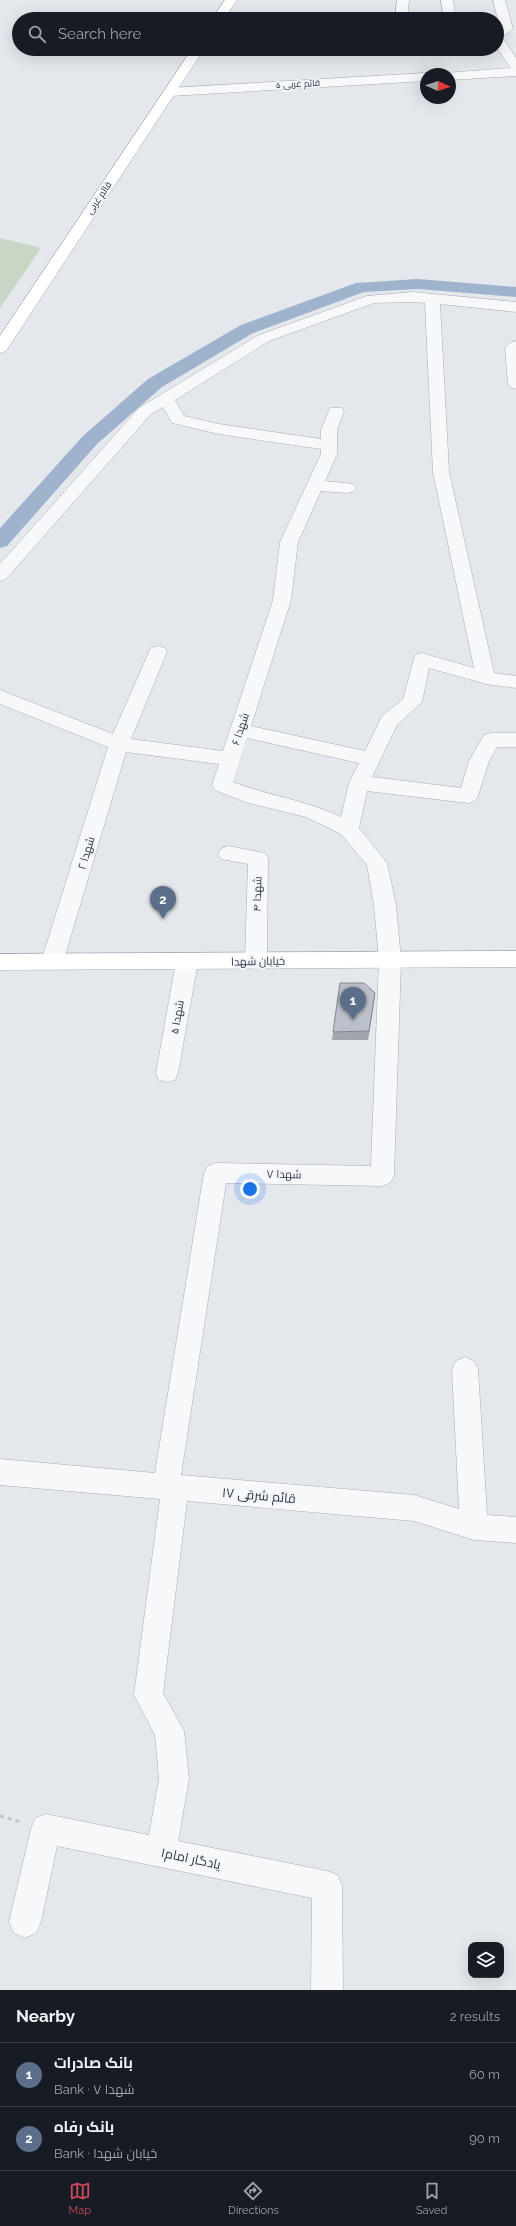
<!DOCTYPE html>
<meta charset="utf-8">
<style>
body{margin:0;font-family:Raleway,Cairo,sans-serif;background:#242831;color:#f1f3f6}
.controls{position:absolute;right:12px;bottom:12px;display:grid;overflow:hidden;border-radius:8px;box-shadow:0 4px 16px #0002}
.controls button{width:36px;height:36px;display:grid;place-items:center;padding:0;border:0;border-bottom:1px solid #363941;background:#171b24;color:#f1f3f6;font:20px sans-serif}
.compass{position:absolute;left:420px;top:68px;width:36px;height:36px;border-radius:50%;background:#171b24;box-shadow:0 4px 16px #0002;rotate:93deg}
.you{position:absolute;left:250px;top:1189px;width:14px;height:14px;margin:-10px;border:3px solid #fff;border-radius:50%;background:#1a73e8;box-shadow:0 0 0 6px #1a73e833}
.badge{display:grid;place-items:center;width:26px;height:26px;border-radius:50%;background:#d1495b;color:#fff;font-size:13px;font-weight:700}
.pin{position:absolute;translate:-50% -33px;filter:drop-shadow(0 1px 2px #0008)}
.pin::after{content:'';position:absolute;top:21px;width:14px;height:12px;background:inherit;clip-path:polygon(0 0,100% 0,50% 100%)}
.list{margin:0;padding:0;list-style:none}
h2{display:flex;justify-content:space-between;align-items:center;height:52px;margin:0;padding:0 16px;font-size:17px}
h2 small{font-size:13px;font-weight:400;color:#9ea1a6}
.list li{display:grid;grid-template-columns:26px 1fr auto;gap:12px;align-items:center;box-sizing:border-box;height:64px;padding:0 16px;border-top:1px solid #363941}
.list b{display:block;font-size:15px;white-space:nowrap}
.list p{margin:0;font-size:13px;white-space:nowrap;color:#9ea1a6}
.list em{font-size:13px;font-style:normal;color:#9ea1a6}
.icon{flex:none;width:22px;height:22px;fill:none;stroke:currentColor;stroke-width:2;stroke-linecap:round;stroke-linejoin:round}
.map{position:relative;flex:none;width:516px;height:1990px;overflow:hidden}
.search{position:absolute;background:#171b24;box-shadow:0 4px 16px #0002;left:12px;right:12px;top:12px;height:44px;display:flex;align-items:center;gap:10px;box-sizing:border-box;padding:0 14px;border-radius:22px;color:#9ea1a6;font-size:15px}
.sheet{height:180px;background:#171b24}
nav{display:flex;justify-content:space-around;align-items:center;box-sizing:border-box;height:56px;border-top:1px solid #363941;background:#171b24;font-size:11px;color:#9ea1a6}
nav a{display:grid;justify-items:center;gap:2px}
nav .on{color:#d1495b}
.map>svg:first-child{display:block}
</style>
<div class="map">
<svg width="516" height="1990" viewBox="0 0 516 1990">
<rect width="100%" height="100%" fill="#e4e7ec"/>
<!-- green -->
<polygon fill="#c9d6c5" points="0,238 41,248 0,308"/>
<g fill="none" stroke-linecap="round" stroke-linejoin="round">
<!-- canal -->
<polygon fill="#9fb4cc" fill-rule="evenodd" points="418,279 516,287 516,297 418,289 364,292 253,333 162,387 97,444 7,546 0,548 0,528 83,436 148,379 241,325 356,283"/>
<defs>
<g id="minor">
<polygon points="397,0 409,0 407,19 395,19"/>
<polygon points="441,0 453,0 456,19 444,19"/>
<polygon points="493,0 505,0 513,29 502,37 516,58 516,76 450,80 450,74 445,73 511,68 497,48 497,30 500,28"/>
<polygon points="165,49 195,49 202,53 196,57 167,52"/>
<polygon points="426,73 430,74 426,74 426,81 170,96 163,92 170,88"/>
<path d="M413 292 516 302V312L440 304 449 472 494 673 516 676V688L486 684 429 668 422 702 397 725 372 777 461 788 469 761 484 735 491 733H516V747H497L489 761 478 796 475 801 468 803 367 791 359 828 387 863 396 905 401 960 394 1176 390 1183 382 1186 226 1183 181 1475 414 1495 459 1509 452 1369 456 1361 465 1357 474 1361 478 1369 487 1515 516 1517V1543L474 1540 414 1521 187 1501 163 1693 184 1731 189 1779 178 1841 327 1871 338 1875 342 1886 343 1990H311L312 1898 57 1846 41 1922 36 1933 25 1938 14 1933 9 1922 31 1829 35 1818 46 1814 149 1835 159 1779 155 1735 134 1695 160 1499 0 1485V1459L155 1473 204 1173 208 1166 216 1163 371 1166 379 960 374 905 367 865 341 834 306 817 245 802 215 790 212 785 219 764 126 752 63 962 60 968 52 970 44 968 41 962 108 747 0 704V690L113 734 149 652 151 648 158 646 165 648 167 652 131 739 223 751 273 600 280 542 321 454V449L219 434 172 423 163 407 151 414 6 579 0 581V564L139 408 259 335 367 296ZM413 302 425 303 433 472 474 668 422 653 415 655 403 699 382 716 365 751 251 726 291 600 298 542 321 491 347 493 353 492 356 488 353 484 325 481 337 454V430L344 411 342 408H330L321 430V439L219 424 184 416 175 400 269 341 374 303ZM247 738 359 763 349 783 341 817C306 800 269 796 233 782Z"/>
<polygon points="516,341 516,389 510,387 508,384 505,348 510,343"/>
<polygon points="228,846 265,853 268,858 267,961 264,967 256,969 248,967 245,961 248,864 221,859 218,854 221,849"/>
<polygon points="187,954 195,956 198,962 178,1073 175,1080 167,1082 159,1080 156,1073 176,962 179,956"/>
</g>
<g id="major">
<polygon points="225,0 237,0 224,19 212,19"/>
<polygon points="192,49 204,49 8,348 6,351 0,353 0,336"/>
<polygon points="516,951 516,967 0,970 0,954"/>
</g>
</defs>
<!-- minor casing -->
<use href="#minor" stroke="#a9aeb7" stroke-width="1"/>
<!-- major casing -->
<use href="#major" stroke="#a3abb8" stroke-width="1"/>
<!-- path -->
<polyline stroke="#c2c5cb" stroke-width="3" stroke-dasharray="4 4" stroke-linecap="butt" points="0,1816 21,1822"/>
<!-- minor -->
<use href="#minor" fill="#f7f8fa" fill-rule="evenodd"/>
<!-- major -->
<use href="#major" fill="#fff" fill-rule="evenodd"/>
</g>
<!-- wall -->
<polygon fill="#a1a5ae" points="374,1001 368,1040 332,1040 333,1032"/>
<!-- shaded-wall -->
<polygon fill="#83868d" points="375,993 374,1001 368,1040 369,1031"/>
<!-- building -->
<polygon fill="#bbc0ca" stroke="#83868d" points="340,983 364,983 375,993 369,1031 333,1032"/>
<g text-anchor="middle" stroke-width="3.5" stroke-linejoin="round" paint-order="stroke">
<!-- far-street labels -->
<g font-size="9" fill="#2b3445" stroke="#f4f6f9">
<text transform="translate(298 84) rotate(-3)" y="3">قائم غربی ۵</text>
<text transform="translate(99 198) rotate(-56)" y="3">قائم غربی</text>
</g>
<!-- street labels -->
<g font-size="11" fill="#2b3445" stroke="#f4f6f9">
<text transform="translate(240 729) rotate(-72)" y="4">شهدا ۶</text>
<text transform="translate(86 853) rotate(-73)" y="4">شهدا ۲</text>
<text transform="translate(257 894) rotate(-89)" y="4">شهدا ۴</text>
<text transform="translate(258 961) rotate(-1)" y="4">خیابان شهدا</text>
<text transform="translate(177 1017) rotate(-80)" y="4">شهدا ۵</text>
<text transform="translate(284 1174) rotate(1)" y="4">شهدا ۷</text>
</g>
<!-- near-street labels -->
<g font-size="13" fill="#2b3445" stroke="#f4f6f9">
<text transform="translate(259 1495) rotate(5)" y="5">قائم شرقی ۱۷</text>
<text transform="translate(191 1858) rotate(12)" y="5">یادگار امام۱</text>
</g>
</g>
</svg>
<div class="controls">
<button><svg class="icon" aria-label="layers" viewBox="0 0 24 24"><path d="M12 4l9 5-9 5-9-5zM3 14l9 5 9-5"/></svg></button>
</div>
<svg class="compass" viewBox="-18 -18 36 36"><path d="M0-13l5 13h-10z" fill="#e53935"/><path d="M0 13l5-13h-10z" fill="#9ea1a6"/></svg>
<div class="you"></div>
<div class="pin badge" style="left:353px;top:1020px;background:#5c6f8a">1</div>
<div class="pin badge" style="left:163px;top:919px;background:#5c6f8a">2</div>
<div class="search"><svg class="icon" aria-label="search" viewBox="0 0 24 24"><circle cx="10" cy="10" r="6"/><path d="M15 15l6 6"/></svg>Search here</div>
</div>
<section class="sheet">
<h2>Nearby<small>2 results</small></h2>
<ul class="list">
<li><span class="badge" style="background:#5c6f8a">1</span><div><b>بانک صادرات</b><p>Bank · شهدا ۷</p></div><em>60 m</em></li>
<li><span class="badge" style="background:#5c6f8a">2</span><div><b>بانک رفاه</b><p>Bank · خیابان شهدا</p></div><em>90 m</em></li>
</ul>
</section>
<nav>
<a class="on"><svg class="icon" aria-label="map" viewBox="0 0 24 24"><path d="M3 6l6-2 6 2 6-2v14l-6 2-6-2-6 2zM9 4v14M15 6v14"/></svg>Map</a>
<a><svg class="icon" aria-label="directions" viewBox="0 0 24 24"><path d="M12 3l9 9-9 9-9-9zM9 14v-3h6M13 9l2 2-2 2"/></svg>Directions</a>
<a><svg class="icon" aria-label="saved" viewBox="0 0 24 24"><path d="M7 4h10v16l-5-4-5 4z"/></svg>Saved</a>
</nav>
